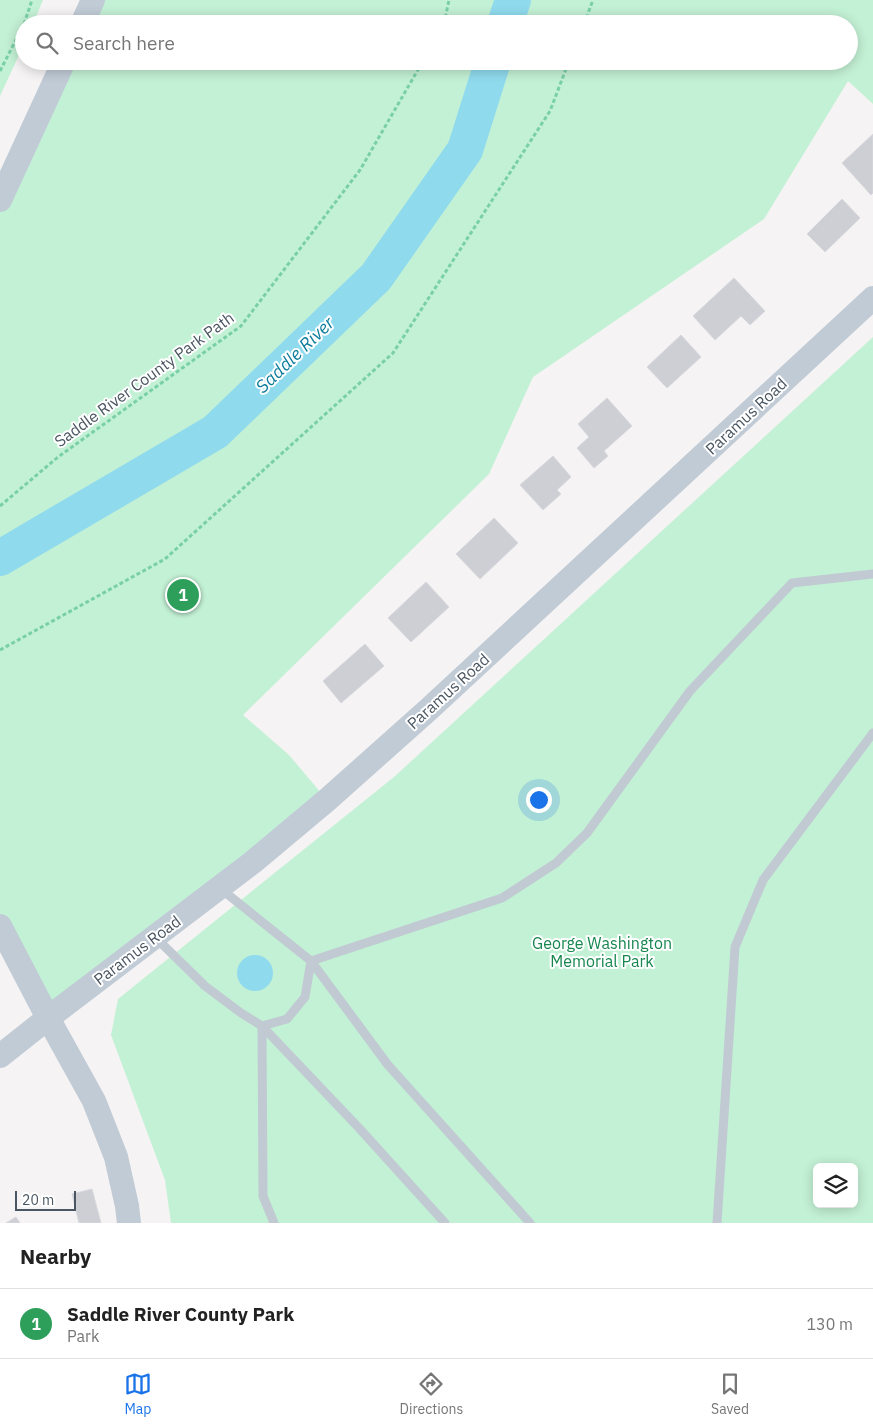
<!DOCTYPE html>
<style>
body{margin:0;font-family:"IBM Plex Sans",sans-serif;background:#f2f2f2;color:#222}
.controls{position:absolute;right:15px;bottom:15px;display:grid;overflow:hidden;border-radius:8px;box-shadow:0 2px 12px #0003}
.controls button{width:45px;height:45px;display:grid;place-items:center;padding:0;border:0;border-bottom:1px solid #e0e0e0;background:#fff;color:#222;font:25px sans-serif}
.scale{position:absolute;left:15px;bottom:12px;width:61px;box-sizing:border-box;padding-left:5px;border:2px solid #4a5661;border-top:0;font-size:14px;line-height:18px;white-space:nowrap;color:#4a5661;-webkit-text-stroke:4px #fff;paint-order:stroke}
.you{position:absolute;left:538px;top:799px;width:18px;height:18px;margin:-12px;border:4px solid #fff;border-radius:50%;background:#1a73e8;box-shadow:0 0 0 8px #1a73e833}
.badge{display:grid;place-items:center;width:32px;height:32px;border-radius:50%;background:#1a73e8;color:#fff;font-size:16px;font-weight:700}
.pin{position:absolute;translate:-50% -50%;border:2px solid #fff;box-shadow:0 1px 5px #0006}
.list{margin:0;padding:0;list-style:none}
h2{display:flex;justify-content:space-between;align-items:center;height:65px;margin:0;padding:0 20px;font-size:21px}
h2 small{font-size:16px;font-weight:400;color:#767676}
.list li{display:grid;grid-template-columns:32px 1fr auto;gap:15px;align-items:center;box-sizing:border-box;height:70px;padding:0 20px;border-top:1px solid #e0e0e0}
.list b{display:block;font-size:19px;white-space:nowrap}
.list p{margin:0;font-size:16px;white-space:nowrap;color:#767676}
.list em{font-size:16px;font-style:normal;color:#767676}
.icon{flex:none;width:28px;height:28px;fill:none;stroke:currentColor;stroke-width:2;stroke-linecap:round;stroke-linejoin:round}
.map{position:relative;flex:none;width:873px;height:1223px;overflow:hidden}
.search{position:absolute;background:#fff;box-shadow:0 2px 12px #0003;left:15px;right:15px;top:15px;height:55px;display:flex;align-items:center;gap:12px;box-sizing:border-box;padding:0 18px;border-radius:28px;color:#767676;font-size:19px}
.sheet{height:135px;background:#fff}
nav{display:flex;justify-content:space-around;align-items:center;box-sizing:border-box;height:70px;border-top:1px solid #e0e0e0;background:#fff;font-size:14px;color:#767676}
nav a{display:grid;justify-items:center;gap:2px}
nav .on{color:#1a73e8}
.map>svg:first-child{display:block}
</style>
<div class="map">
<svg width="873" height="1223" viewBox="0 0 873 1223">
<rect width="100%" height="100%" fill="#f5f3f3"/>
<!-- green -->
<g fill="#c3f1d5" fill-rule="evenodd">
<polygon points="0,0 43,0 33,24 24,24 24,44 0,96"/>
<polygon points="93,0 873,0 873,104 848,81 764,219 533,377 489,474 243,715 289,755 327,800 48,1018 0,926 0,200 64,61 849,61 849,24 82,24"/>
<path d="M873 337V1223H171L165 1180 111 1035 118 999 394 777ZM817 1167H854V1204H817Z"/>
</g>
<!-- water -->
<circle fill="#90daee" cx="255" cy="973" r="18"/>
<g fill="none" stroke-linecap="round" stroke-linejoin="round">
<!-- river -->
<g stroke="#90daee" stroke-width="36">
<polyline points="505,24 513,0"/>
<polyline points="0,558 215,432 376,277 465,150 493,61"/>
</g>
</g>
<!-- building -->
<g fill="#cdcfd5" stroke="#d7d9de">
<polygon points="873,134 873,193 871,195 842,163"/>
<polygon points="842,199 860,218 825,252 807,234"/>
<polygon points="734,278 765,311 750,325 741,316 715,340 693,316"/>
<polygon points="681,335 701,357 667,388 647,367"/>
<polygon points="607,398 632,426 604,451 608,456 594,468 577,448 589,437 578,424"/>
<polygon points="553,456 571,477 557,490 561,494 543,510 520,485"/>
<polygon points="494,518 518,543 480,579 456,554"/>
<polygon points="426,582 449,607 411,642 388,618"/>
<polygon points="365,644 384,666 341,703 323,681"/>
<polygon points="92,1189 101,1223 79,1223 72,1194"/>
<polygon points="16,1217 20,1223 6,1223"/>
</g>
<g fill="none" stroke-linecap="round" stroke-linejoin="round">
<!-- path -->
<g stroke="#7ad0a6" stroke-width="3" stroke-dasharray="4 2.5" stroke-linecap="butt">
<polyline points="24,24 32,0"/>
<polyline points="444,24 449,0"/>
<polyline points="584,24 593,0"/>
<polyline points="0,71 24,24"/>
<polyline points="0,506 58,457 241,326 360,170 423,61"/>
<polyline points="0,650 165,559 393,353 550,111 569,61"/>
</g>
<!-- lane -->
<g stroke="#c1cad2" stroke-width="9">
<polyline points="221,889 311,961 388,1065 530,1223"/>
<polyline points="155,937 205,986 241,1013 262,1026 359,1128 445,1223"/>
<polyline points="274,1223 263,1196 262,1026 287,1019 305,997 311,961 502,898 556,863 587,833 690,691 792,583 873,574"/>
<polyline points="717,1223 735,947 763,880 873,733"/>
</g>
<!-- secondary -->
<g stroke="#c1cbd6" stroke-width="24">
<polyline points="82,24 93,0"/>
<polyline points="0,200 64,61"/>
<polyline points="0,926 48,1018 94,1101 116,1157 127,1206 129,1223"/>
<polyline points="0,1056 48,1018 253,862 327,800 428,710 873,298"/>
</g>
</g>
<g text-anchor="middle" stroke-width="4" stroke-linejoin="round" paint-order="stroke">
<!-- street labels -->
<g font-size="16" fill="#4a5661" stroke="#fff">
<text transform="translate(144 379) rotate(-36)" y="6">Saddle River County Park Path</text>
<text transform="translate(746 416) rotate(-43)" y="6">Paramus Road</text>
<text transform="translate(448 691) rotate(-42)" y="6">Paramus Road</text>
<text transform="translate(137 950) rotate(-37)" y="6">Paramus Road</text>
</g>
<!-- park labels -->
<g font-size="16" fill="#17864f" stroke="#fff">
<text x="602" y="949">George Washington<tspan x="602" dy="18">Memorial Park</tspan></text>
</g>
<!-- water labels -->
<g font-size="18" font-style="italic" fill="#0c7c9b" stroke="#fff">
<text transform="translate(295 355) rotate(-44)" y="6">Saddle River</text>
</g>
</g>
</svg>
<div class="controls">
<button><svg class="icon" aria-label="layers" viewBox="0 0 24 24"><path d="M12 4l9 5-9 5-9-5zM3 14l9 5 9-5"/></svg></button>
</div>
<div class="scale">20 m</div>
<div class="you"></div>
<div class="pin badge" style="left:183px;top:595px;background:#2e9e5b">1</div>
<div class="search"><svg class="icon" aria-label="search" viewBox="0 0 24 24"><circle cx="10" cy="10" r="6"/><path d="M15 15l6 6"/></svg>Search here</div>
</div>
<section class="sheet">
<h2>Nearby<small></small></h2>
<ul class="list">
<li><span class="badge" style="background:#2e9e5b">1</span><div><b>Saddle River County Park</b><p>Park</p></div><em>130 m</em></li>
</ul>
</section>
<nav>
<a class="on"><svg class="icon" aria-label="map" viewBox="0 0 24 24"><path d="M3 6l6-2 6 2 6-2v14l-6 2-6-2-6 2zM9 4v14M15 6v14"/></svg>Map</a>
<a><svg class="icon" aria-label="directions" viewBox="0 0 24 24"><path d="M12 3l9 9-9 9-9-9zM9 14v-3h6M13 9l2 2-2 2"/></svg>Directions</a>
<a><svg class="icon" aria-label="saved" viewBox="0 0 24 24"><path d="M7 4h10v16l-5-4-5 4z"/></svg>Saved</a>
</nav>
